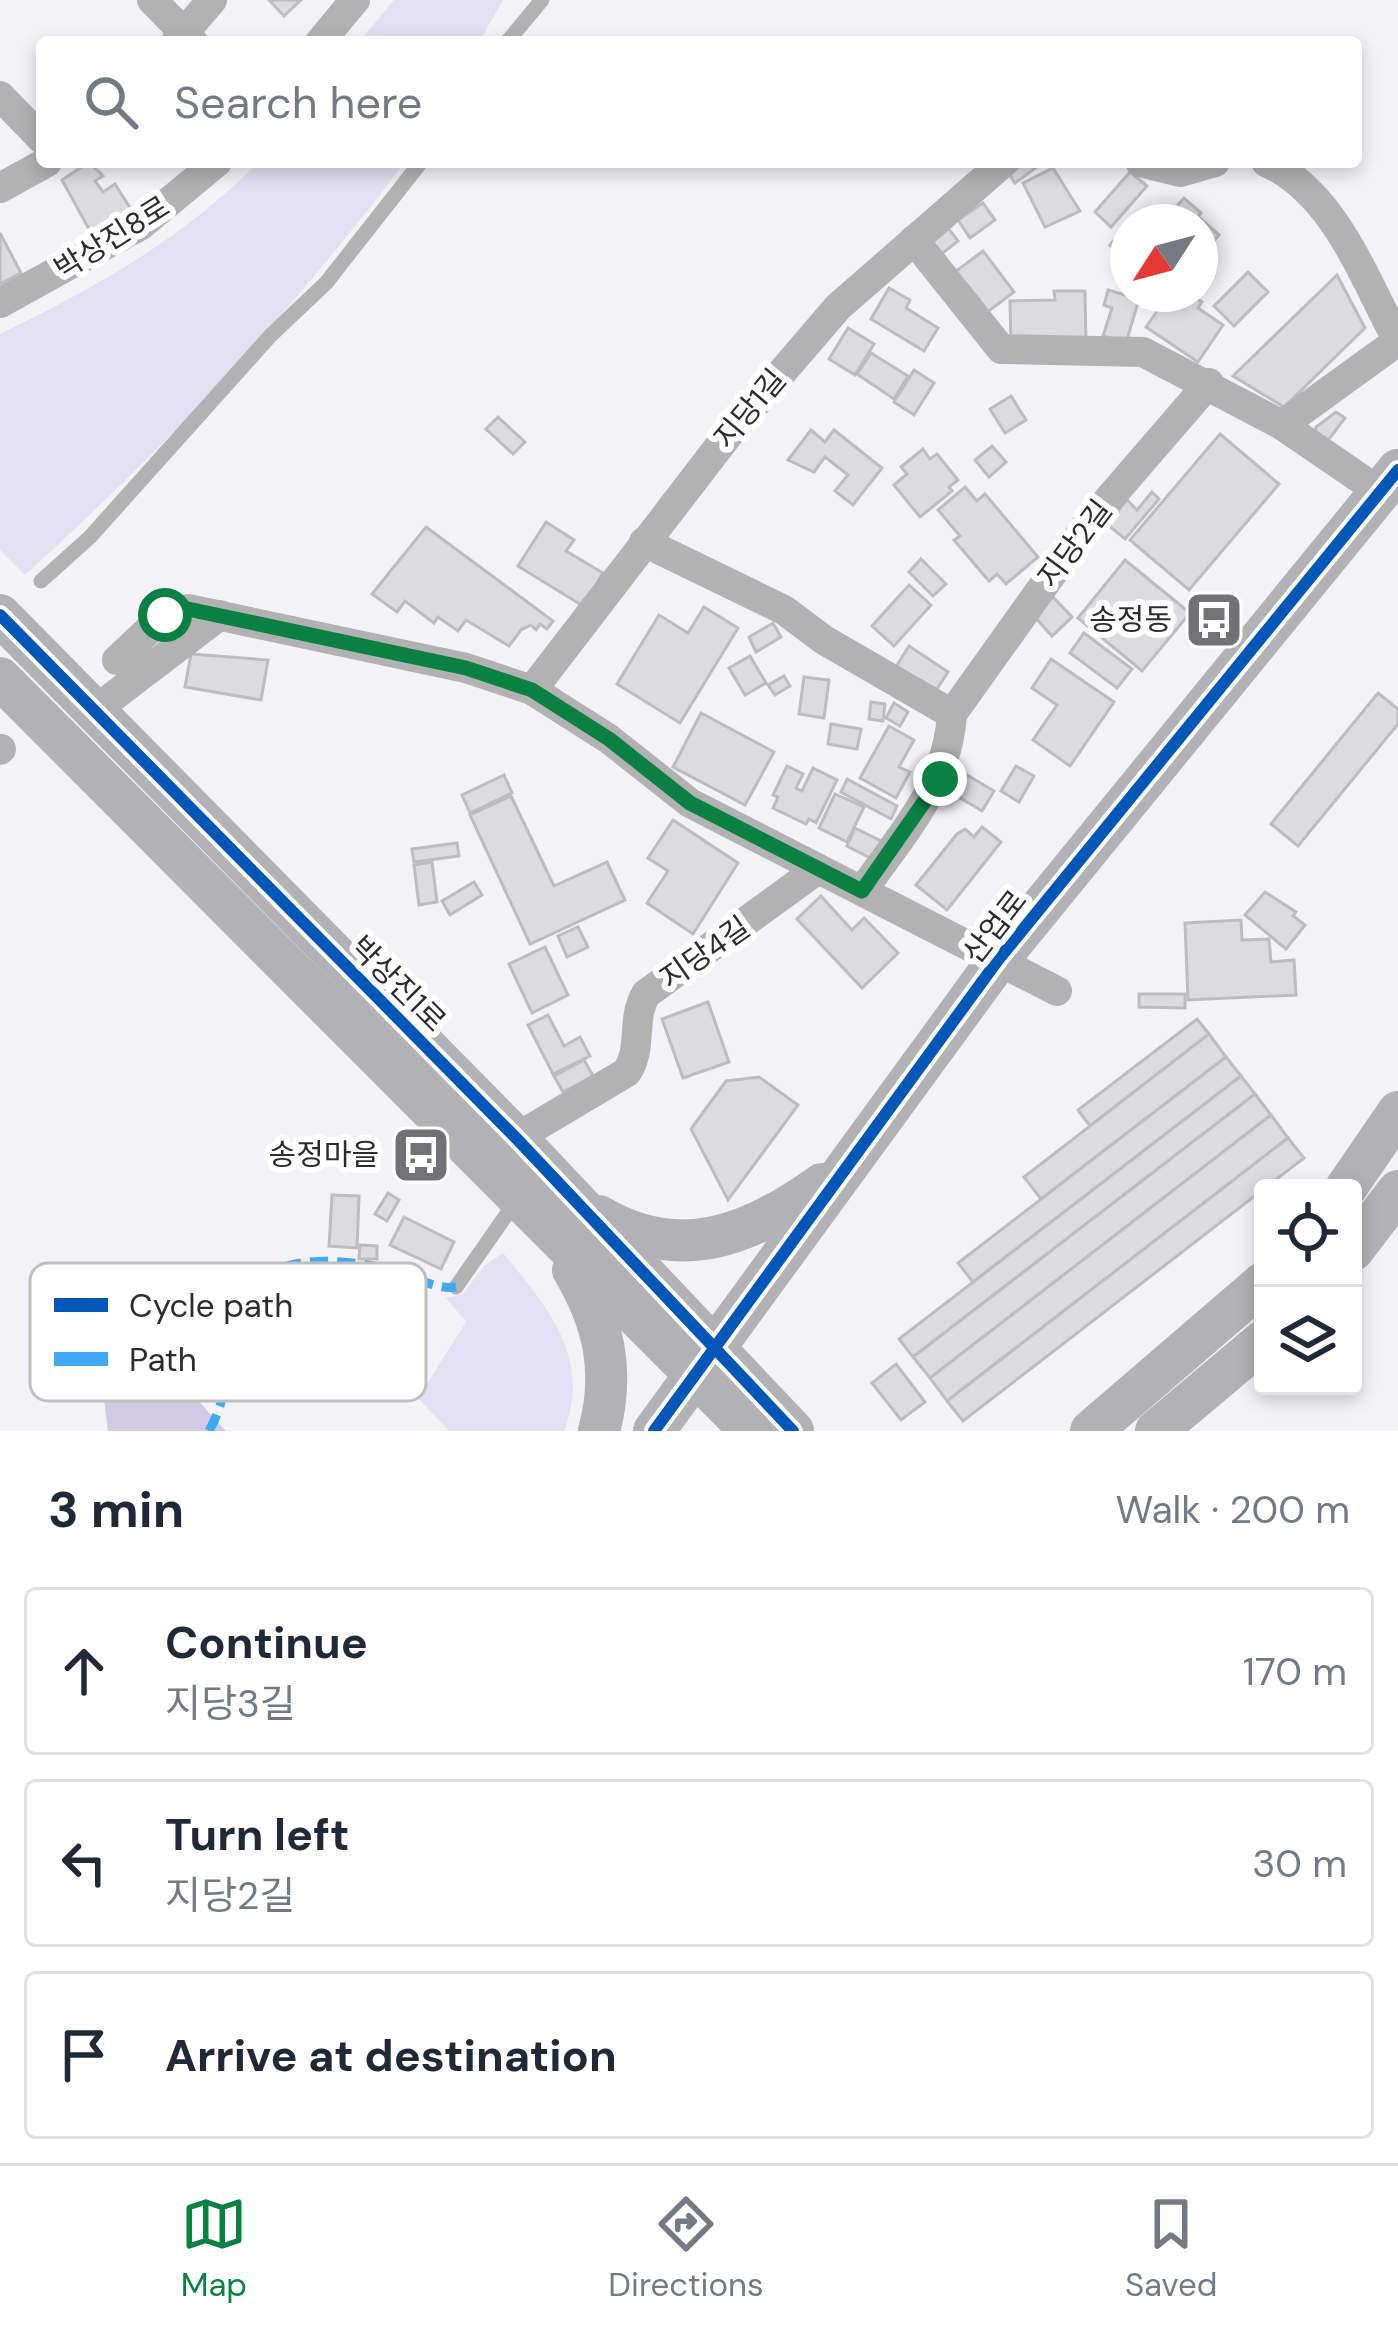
<!DOCTYPE html>
<meta charset="utf-8">
<style>
body{margin:0;font-family:"DM Sans","Noto Sans KR",sans-serif;background:#f2f2f3;color:#1f2937}
.controls{position:absolute;right:36px;bottom:36px;display:grid;overflow:hidden;border-radius:12px;box-shadow:0 6px 18px #0003}
.controls button{width:108px;height:108px;display:grid;place-items:center;padding:0;border:0;border-bottom:3px solid #e0e1e3;background:#fff;color:#1f2937;font:60px sans-serif}
.compass{position:absolute;left:1110px;top:204px;width:108px;height:108px;border-radius:50%;background:#fff;box-shadow:0 6px 18px #0003;rotate:234deg}
.stop{position:absolute;width:36px;height:36px;margin:-27px;border:9px solid #0b8043;border-radius:50%;background:#fff}
.stop.end{background:#0b8043;border-color:#fff;box-shadow:0 3px 12px #0008}
.list{margin:0;padding:0;list-style:none}
h2{display:flex;justify-content:space-between;align-items:center;height:156px;margin:0;padding:0 48px;font-size:51px}
h2 small{font-size:39px;font-weight:400;color:#747a83}
.list li{display:grid;grid-template-columns:78px 1fr auto;gap:36px;align-items:center;box-sizing:border-box;height:168px;margin:0 24px 24px;padding:0 24px;border:3px solid #e0e1e3;border-radius:12px}
.list b{display:block;font-size:45px;white-space:nowrap}
.list p{margin:0;font-size:39px;white-space:nowrap;color:#747a83}
.list em{font-size:39px;font-style:normal;color:#747a83}
.icon{flex:none;width:66px;height:66px;fill:none;stroke:currentColor;stroke-width:2;stroke-linecap:round;stroke-linejoin:round}
.map{position:relative;flex:none;width:1398px;height:1431px;overflow:hidden}
.search{position:absolute;background:#fff;box-shadow:0 6px 18px #0003;left:36px;right:36px;top:36px;height:132px;display:flex;align-items:center;gap:30px;box-sizing:border-box;padding:0 42px;border-radius:12px;color:#747a83;font-size:45px}
.sheet{height:732px;background:#fff}
nav{display:flex;justify-content:space-around;align-items:center;box-sizing:border-box;height:168px;border-top:3px solid #e0e1e3;background:#fff;font-size:33px;color:#747a83}
nav a{display:grid;justify-items:center;gap:6px}
nav .on{color:#0b8043}
.map>svg:first-child{display:block}
</style>
<div class="map">
<svg width="1398" height="1431" viewBox="0 0 1398 1431">
<rect width="100%" height="100%" fill="#f3f2f7"/>
<!-- green -->
<g fill="#e4e0f3">
<polygon points="394,0 503,0 479,42 359,42"/>
<path d="M259 162H405C292 312 164 449 25 575L0 550V334C97 287 182 239 259 162Z"/>
<path d="M503 1253C548 1308 592 1357 564 1431H449L418 1398 466 1322 446 1298 463 1294 484 1266Z"/>
</g>
<!-- forest -->
<path fill="#d0cae6" d="M108 1285C154 1330 181 1386 226 1431H108L91 1295Z"/>
<!-- building -->
<g fill="#dcdbe0" stroke="#bdbcc0" stroke-width="3">
<polygon points="269,0 301,0 284,16"/>
<polygon points="89,162 103,176 95,181 103,192 115,184 134,214 95,240 62,180"/>
<polygon points="1026,162 1042,163 1015,183 1009,174"/>
<polygon points="1053,168 1080,211 1045,227 1023,183"/>
<polygon points="1130,172 1147,186 1111,227 1095,212"/>
<polygon points="1184,198 1201,213 1193,222 1179,222 1185,215 1176,207"/>
<polygon points="983,203 995,220 970,238 958,220"/>
<polygon points="1200,218 1219,235 1200,257 1197,222"/>
<polygon points="1125,227 1128,229 1128,260 1110,245"/>
<polygon points="948,228 958,241 939,256 928,243"/>
<polygon points="0,233 21,273 0,284"/>
<polygon points="983,251 1014,292 982,316 951,275"/>
<polygon points="1248,272 1268,292 1234,326 1214,306"/>
<polygon points="1337,275 1365,328 1284,407 1233,376"/>
<polygon points="889,288 910,300 906,308 938,328 924,351 871,319"/>
<polygon points="1108,290 1139,299 1126,343 1103,336 1112,308 1104,305"/>
<polygon points="1054,291 1085,291 1086,347 1011,348 1010,301 1055,300"/>
<polygon points="1169,294 1189,294 1202,302 1198,308 1223,325 1198,362 1146,327"/>
<polygon points="848,328 874,344 855,375 829,359"/>
<polygon points="871,353 908,376 894,399 857,374"/>
<polygon points="914,370 934,383 914,415 894,402"/>
<polygon points="1011,396 1026,420 1005,433 990,409"/>
<polygon points="1336,412 1345,418 1326,443 1315,436 1316,427"/>
<polygon points="498,417 525,442 513,454 486,429"/>
<polygon points="811,430 825,442 834,430 882,468 853,505 835,491 848,475 825,457 814,472 788,460"/>
<polygon points="1220,434 1279,484 1189,590 1130,540"/>
<polygon points="992,446 1006,462 989,477 975,460"/>
<polygon points="923,449 930,459 937,454 958,480 949,487 952,491 920,517 894,485 907,474 901,467"/>
<polygon points="965,487 977,501 985,494 1038,557 1006,584 997,574 989,581 954,540 960,536 938,510"/>
<polygon points="1152,492 1159,499 1125,539 1107,524 1127,500 1137,510"/>
<polygon points="546,522 574,540 566,551 603,573 583,606 518,566"/>
<polygon points="426,527 553,621 547,629 540,624 536,630 531,625 521,630 509,646 466,620 458,631 438,617 434,623 405,601 397,612 372,594"/>
<polygon points="921,559 946,584 933,596 909,572"/>
<polygon points="1125,560 1190,613 1142,671 1078,618"/>
<polygon points="909,585 931,605 894,646 872,626"/>
<polygon points="1053,597 1072,617 1052,636 1033,615"/>
<polygon points="704,607 738,628 680,723 617,684 659,615 688,633"/>
<polygon points="773,623 781,637 756,652 749,637"/>
<polygon points="1084,633 1132,669 1117,688 1070,653"/>
<polygon points="909,646 948,672 933,695 894,670"/>
<polygon points="191,654 268,660 261,700 185,687"/>
<polygon points="750,656 766,683 745,695 729,668"/>
<polygon points="1051,659 1114,702 1070,766 1033,740 1057,705 1032,688"/>
<polygon points="784,676 790,686 775,695 768,685"/>
<polygon points="804,677 829,680 824,718 799,714"/>
<polygon points="1378,693 1398,709 1398,724 1298,846 1271,824"/>
<polygon points="871,702 885,704 883,721 869,719"/>
<polygon points="894,703 908,712 900,726 886,718"/>
<polygon points="701,713 774,752 745,805 673,767"/>
<polygon points="831,724 861,729 857,749 828,744"/>
<polygon points="889,726 914,740 899,767 910,772 896,798 860,778"/>
<polygon points="787,766 803,774 796,788 802,791 813,768 837,780 816,823 809,819 806,824 773,808 778,797 773,795"/>
<polygon points="1016,766 1034,776 1019,802 1001,791"/>
<polygon points="962,772 994,791 982,811 950,792"/>
<polygon points="504,775 512,793 470,813 462,795"/>
<polygon points="847,779 897,806 891,819 841,792"/>
<polygon points="835,794 864,807 847,842 819,828"/>
<polygon points="511,796 554,886 607,862 625,900 530,944 470,815"/>
<polygon points="673,820 738,863 693,934 647,903 668,871 648,858"/>
<polygon points="982,827 1001,842 947,910 916,885 957,834 965,829 974,837"/>
<polygon points="855,828 883,842 874,860 847,846"/>
<polygon points="457,843 459,856 414,862 412,849"/>
<polygon points="432,862 437,902 419,905 414,865"/>
<polygon points="474,882 482,895 450,915 442,901"/>
<polygon points="1265,892 1296,912 1293,916 1305,925 1286,949 1245,915"/>
<polygon points="821,896 852,930 864,918 898,953 862,988 797,919"/>
<polygon points="1241,920 1242,940 1269,939 1271,962 1294,960 1296,995 1188,1000 1185,923"/>
<polygon points="578,927 588,947 567,957 558,936"/>
<polygon points="545,947 568,995 532,1013 509,964"/>
<polygon points="1139,994 1185,994 1185,1008 1139,1007"/>
<polygon points="708,1002 729,1062 683,1078 662,1019"/>
<polygon points="548,1015 564,1046 580,1037 590,1056 553,1074 528,1025"/>
<polygon points="1197,1019 1209,1034 1090,1126 1078,1110"/>
<polygon points="1209,1034 1226,1057 1041,1199 1024,1177"/>
<polygon points="1226,1057 1241,1076 973,1282 958,1263"/>
<polygon points="584,1060 593,1076 563,1092 554,1076"/>
<polygon points="1241,1076 1255,1094 913,1357 899,1339"/>
<polygon points="759,1077 798,1105 728,1200 691,1129 726,1081"/>
<polygon points="1255,1094 1271,1115 930,1378 913,1357"/>
<polygon points="1271,1115 1288,1138 947,1401 930,1378"/>
<polygon points="1288,1138 1304,1158 963,1421 947,1401"/>
<polygon points="388,1193 399,1200 387,1221 375,1214"/>
<polygon points="332,1195 359,1196 357,1248 329,1246"/>
<polygon points="404,1217 454,1242 441,1269 390,1245"/>
<polygon points="360,1245 377,1246 377,1259 359,1259"/>
<polygon points="896,1364 925,1402 901,1420 872,1383"/>
</g>
<g fill="none" stroke-linecap="round" stroke-linejoin="round">
<!-- lane -->
<g stroke="#b2b2b2" stroke-width="15">
<polyline points="507,42 542,0"/>
<polyline points="41,581 90,537 271,335 326,283 421,162"/>
<polyline points="456,1287 516,1201"/>
</g>
<!-- street -->
<g stroke="#b2b2b2" stroke-width="30">
<polyline points="152,0 193,42"/>
<polyline points="176,42 212,0"/>
<polyline points="320,42 355,0"/>
<polyline points="0,96 42,139"/>
<polyline points="1140,162 1180,172 1215,162"/>
<path d="M1266 162C1335 193 1363 277 1398 341L1282 425"/>
<polyline points="0,188 47,162"/>
<polyline points="914,240 1001,349 1143,352 1282,425 1380,492"/>
<polyline points="0,303 141,225 217,162"/>
<polyline points="644,542 784,610 824,640 952,714 1089,522 1209,383"/>
<polyline points="117,660 165,615 188,609 466,668 532,690 609,739 690,803 1057,991"/>
<polyline points="532,690 728,435 838,307 1004,162"/>
<polyline points="94,711 220,615"/>
<polyline points="0,750 1,749"/>
<path d="M862 891C902 834 948 785 952 714"/>
<path d="M516 1138 627 1072C643 1047 631 1019 646 994L818 869"/>
</g>
<!-- secondary -->
<g stroke="#b2b1b3" stroke-width="42">
<polyline points="0,615 516,1138 793,1431"/>
<polyline points="0,678 751,1431"/>
<polyline points="1346,1188 1398,1112"/>
<path d="M599 1216C680 1264 751 1235 822 1184"/>
<polyline points="1353,1250 1398,1191"/>
<path d="M573 1270C604 1322 615 1372 599 1431"/>
<polyline points="654,1431 998,960 1398,470"/>
<polyline points="1091,1431 1263,1283"/>
<polyline points="1156,1431 1263,1341"/>
</g>
<!-- quiet -->
<path stroke="#3fa9f5" stroke-width="9" stroke-dasharray="18 9" stroke-linecap="butt" d="M209 1431C233 1388 228 1339 247 1296 268 1250 353 1259 393 1271 414 1276 435 1290 456 1287"/>
<defs>
<g id="cycleway">
<polyline points="0,615 516,1138 793,1431"/>
<polyline points="654,1431 998,960 1398,470"/>
</g>
</defs>
<!-- cycleway casing -->
<use href="#cycleway" stroke="#fefefe" stroke-width="20"/>
<!-- cycleway -->
<use href="#cycleway" stroke="#0057b8" stroke-width="12"/>
</g>
<g fill="none" stroke-linecap="round" stroke-linejoin="round">
<!-- route -->
<polyline stroke="#0b8043" stroke-width="15" points="165,615 188,609 466,668 532,690 609,739 690,803 862,891 940,779"/>
</g>
<!-- icons -->
<defs>
<symbol id="bus-square" viewBox="-11 -11 22 22"><rect x="-9" y="-9" width="18" height="18" rx="4" fill="#727175" stroke="#fefefe"/><path d="M-5-6H5V4H4V6H2V4H-2V6H-4V4H-5ZM-3.5-4V0h7V-4ZM-3.5 1.2v1.5H-2V1.2ZM2 1.2v1.5H3.5V1.2Z" fill="#fff"/></symbol>
</defs>
<g fill-rule="evenodd">
<use href="#bus-square" x="1181" y="587" width="66" height="66"/>
<use href="#bus-square" x="388" y="1122" width="66" height="66"/>
</g>
<g text-anchor="middle" stroke-width="12" stroke-linejoin="round" paint-order="stroke">
<!-- street labels -->
<g font-size="30" fill="#2c2c2f" stroke="#fefefe">
<text transform="translate(112 238) rotate(-32)" y="10">박상진8로</text>
<text transform="translate(750 409) rotate(-50)" y="10">지당1길</text>
<text transform="translate(1075 544) rotate(-53)" y="10">지당2길</text>
<text transform="translate(995 927) rotate(-52)" y="10">산업로</text>
<text transform="translate(705 953) rotate(-35)" y="10">지당4길</text>
<text transform="translate(398 984) rotate(45)" y="10">박상진1로</text>
</g>
<!-- poi labels -->
<g font-size="30" fill="#2c2c2f" stroke="#fefefe" text-anchor="end">
<text x="1172" y="630">송정동</text>
<text x="379" y="1165">송정마을</text>
</g>
</g>
<!-- legend -->
<rect x="30" y="1263" width="396" height="138" rx="18" fill="#fefefe" stroke="#bfbfc0" stroke-width="3"/>
<rect x="54" y="1298" width="54" height="14" fill="#0057b8"/>
<rect x="54" y="1352" width="54" height="14" fill="#3fa9f5"/>
<g font-size="33" fill="#2c2c2f">
<text x="129" y="1317">Cycle path</text>
<text x="129" y="1371">Path</text>
</g>
</svg>
<div class="controls">
<button><svg class="icon" aria-label="locate" viewBox="0 0 24 24"><circle cx="12" cy="12" r="6"/><path d="M12 2v4M12 18v4M2 12h4M18 12h4"/></svg></button>
<button><svg class="icon" aria-label="layers" viewBox="0 0 24 24"><path d="M12 4l9 5-9 5-9-5zM3 14l9 5 9-5"/></svg></button>
</div>
<svg class="compass" viewBox="-18 -18 36 36"><path d="M0-13l5 13h-10z" fill="#e53935"/><path d="M0 13l5-13h-10z" fill="#747a83"/></svg>
<div class="stop" style="left:165px;top:615px"></div>
<div class="stop end" style="left:940px;top:779px"></div>
<div class="search"><svg class="icon" aria-label="search" viewBox="0 0 24 24"><circle cx="10" cy="10" r="6"/><path d="M15 15l6 6"/></svg>Search here</div>
</div>
<section class="sheet">
<h2>3 min<small>Walk · 200 m</small></h2>
<ul class="list">
<li><svg class="icon" aria-label="ahead" viewBox="0 0 24 24"><path d="M12 20V5M6 11l6-6 6 6"/></svg><div><b>Continue</b><p>지당3길</p></div><em>170 m</em></li>
<li><svg class="icon" aria-label="left" viewBox="0 0 24 24"><path d="M17 20v-9H6M10 6l-5 5 5 5"/></svg><div><b>Turn left</b><p>지당2길</p></div><em>30 m</em></li>
<li><svg class="icon" aria-label="arrive" viewBox="0 0 24 24"><path d="M6 21V4h12l-3 4 3 4H6"/></svg><div><b>Arrive at destination</b></div></li>
</ul>
</section>
<nav>
<a class="on"><svg class="icon" aria-label="map" viewBox="0 0 24 24"><path d="M3 6l6-2 6 2 6-2v14l-6 2-6-2-6 2zM9 4v14M15 6v14"/></svg>Map</a>
<a><svg class="icon" aria-label="directions" viewBox="0 0 24 24"><path d="M12 3l9 9-9 9-9-9zM9 14v-3h6M13 9l2 2-2 2"/></svg>Directions</a>
<a><svg class="icon" aria-label="saved" viewBox="0 0 24 24"><path d="M7 4h10v16l-5-4-5 4z"/></svg>Saved</a>
</nav>
